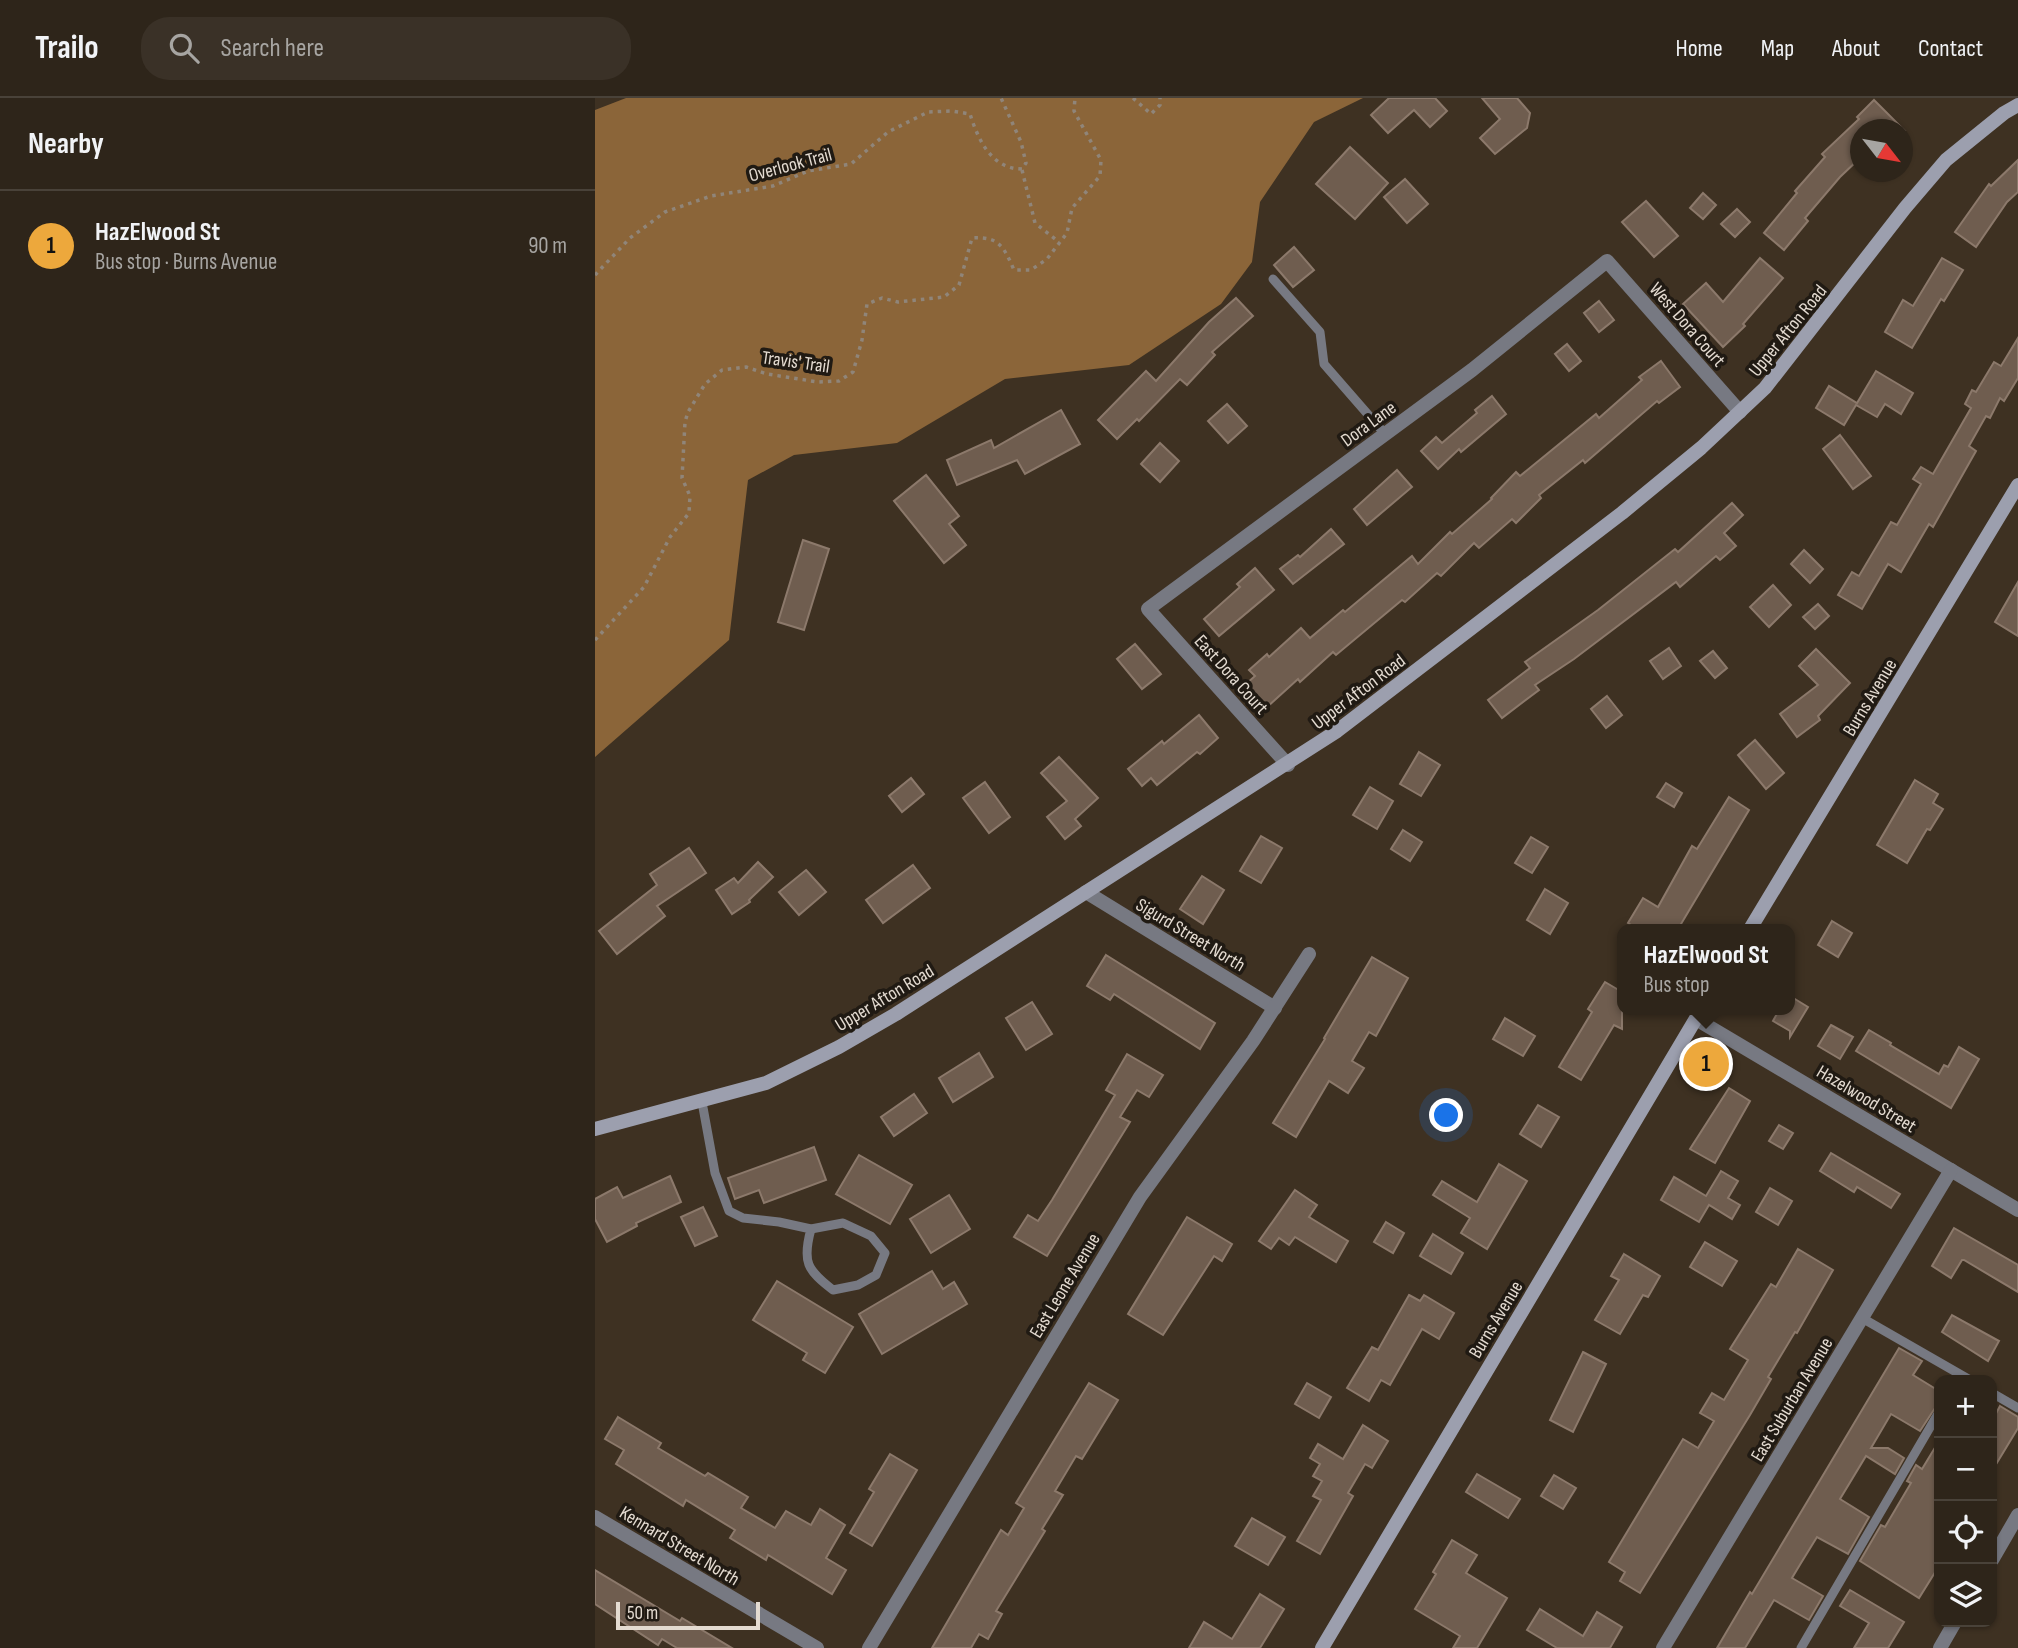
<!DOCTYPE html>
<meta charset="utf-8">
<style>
body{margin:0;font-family:"Sofia Sans Condensed",sans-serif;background:#3a3127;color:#f1f3f6}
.controls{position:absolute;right:21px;bottom:21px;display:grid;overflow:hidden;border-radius:14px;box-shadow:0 2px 5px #0004}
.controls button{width:63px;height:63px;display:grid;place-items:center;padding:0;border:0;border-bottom:2px solid #494239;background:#2e251a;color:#f1f3f6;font:35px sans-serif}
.compass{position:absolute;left:1255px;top:21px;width:63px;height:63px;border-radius:50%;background:#2e251a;box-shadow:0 2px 5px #0004;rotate:121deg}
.scale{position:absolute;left:21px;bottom:18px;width:144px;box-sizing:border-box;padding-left:7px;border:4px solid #e4dbd1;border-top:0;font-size:19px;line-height:24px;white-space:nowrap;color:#e4dbd1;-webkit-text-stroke:5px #201a13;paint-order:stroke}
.you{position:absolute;left:852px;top:1018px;width:24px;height:24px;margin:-18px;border:5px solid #fff;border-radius:50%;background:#1a73e8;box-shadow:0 0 0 10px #1a73e833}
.badge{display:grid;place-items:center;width:46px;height:46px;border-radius:50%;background:#eda83c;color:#111;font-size:23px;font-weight:700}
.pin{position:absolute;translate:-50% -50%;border:4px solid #fff;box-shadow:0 2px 7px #0006}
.popup{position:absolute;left:1022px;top:826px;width:178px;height:91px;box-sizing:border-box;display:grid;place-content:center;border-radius:14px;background:#2e251a;filter:drop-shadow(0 2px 5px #0005);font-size:23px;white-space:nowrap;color:#a7a5a2}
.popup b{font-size:26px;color:#f1f3f6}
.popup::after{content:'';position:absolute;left:50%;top:100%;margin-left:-14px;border:14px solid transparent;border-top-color:#2e251a}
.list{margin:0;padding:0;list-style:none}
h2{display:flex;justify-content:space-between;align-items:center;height:91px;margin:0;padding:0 28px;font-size:30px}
h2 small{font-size:23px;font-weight:400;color:#a7a5a2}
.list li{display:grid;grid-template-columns:46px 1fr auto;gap:21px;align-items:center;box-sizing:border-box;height:112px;padding:0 28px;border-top:2px solid #494239}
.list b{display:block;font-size:26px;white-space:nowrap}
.list p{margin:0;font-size:23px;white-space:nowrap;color:#a7a5a2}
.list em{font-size:23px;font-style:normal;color:#a7a5a2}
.icon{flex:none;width:38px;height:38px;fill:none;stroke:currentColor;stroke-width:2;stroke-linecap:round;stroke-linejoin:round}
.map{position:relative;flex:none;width:1423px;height:1550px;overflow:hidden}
header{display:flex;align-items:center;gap:42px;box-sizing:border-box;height:98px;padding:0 35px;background:#2e251a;border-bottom:2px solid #494239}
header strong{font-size:33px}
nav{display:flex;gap:38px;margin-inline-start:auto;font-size:24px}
.search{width:490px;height:63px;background:#3a3127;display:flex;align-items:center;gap:18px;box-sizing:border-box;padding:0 24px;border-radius:28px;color:#a7a5a2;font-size:26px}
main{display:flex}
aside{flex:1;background:#2e251a}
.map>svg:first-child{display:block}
</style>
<header>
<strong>Trailo</strong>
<div class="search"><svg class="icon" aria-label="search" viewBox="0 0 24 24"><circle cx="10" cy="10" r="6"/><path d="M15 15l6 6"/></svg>Search here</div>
<nav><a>Home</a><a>Map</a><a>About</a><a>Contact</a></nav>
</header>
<main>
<aside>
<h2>Nearby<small></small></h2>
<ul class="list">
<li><span class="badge">1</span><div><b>HazElwood St</b><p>Bus stop · Burns Avenue</p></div><em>90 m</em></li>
</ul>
</aside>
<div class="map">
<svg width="1423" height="1550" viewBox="0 0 1423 1550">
<rect width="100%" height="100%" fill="#3e3122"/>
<!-- forest -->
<polygon fill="#8b6539" points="31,0 768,0 719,24 665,104 657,164 626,206 534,267 410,281 302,345 199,357 153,382 134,542 0,659 0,12"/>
<!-- building -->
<g fill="#6f5d4f" stroke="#8c796b" stroke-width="2">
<polygon points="794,0 840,0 852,13 835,29 819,12 793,35 776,17"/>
<polygon points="887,0 922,0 935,15 932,30 900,56 885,40 905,21"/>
<polygon points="1279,2 1309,32 1265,32 1265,60 1245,79 1210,120 1213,123 1189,152 1169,135 1202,95 1200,93 1230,59 1227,56 1264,21 1262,19"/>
<polygon points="755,49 793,85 760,121 721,86"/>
<polygon points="1423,62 1423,94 1412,104 1381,149 1360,134 1394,86 1396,88"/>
<polygon points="810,81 833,106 812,125 789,99"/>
<polygon points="1108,95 1121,107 1108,121 1095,110"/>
<polygon points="1051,103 1083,138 1059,159 1027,124"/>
<polygon points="1142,111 1155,124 1140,139 1126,126"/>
<polygon points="699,149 719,172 698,189 679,167"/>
<polygon points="1165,160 1188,180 1148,226 1150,228 1128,249 1088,206 1111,185 1128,204"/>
<polygon points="1347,160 1368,172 1349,203 1346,201 1317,250 1290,234 1308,202 1318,208"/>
<polygon points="641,200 658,218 617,254 620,257 592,287 585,281 544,323 542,321 522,341 503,322 551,273 561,283 614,224"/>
<polygon points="1004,203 1019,222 1004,234 989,215"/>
<polygon points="1423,240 1423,280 1409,303 1405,300 1395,320 1391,318 1374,348 1381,353 1338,429 1334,426 1306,474 1293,466 1267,511 1243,497 1257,474 1264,478 1296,424 1302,427 1326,386 1318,381 1326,369 1338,376 1376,310 1370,306 1377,292 1381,294 1399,264 1406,268"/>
<polygon points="972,246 986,263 974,273 960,256"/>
<polygon points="1066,263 1085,289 1064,305 1062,303 990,365 988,362 944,397 946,400 921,425 917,421 884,450 879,445 846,478 842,475 810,504 807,502 741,557 738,554 705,584 703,581 672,609 651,586 660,578 654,572 672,556 674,559 706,530 715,540 748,512 750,514 817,458 823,466 855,434 857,436 897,401 896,400 921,374 925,378 1001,316 1004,320 1047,282 1044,279"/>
<polygon points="1281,273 1318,295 1306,316 1290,306 1282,319 1261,307 1249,327 1221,310 1234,288 1262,305"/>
<polygon points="897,298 911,316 866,354 864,351 843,371 826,353 841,339 847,345 882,315 880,312"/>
<polygon points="632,306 652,328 633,345 613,323"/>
<polygon points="466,312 485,346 430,376 422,362 362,387 352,362 396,342 399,350"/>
<polygon points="1245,337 1276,378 1258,391 1228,351"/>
<polygon points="565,345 584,363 565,384 546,366"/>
<polygon points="802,372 817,389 772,427 759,411"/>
<polygon points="331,377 364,418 354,426 371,447 349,465 299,403"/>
<polygon points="1137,405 1148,417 1129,435 1141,448 1125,462 1121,458 1085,489 1081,484 979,561 940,587 944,592 907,620 893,602 935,570 930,564 1003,512 1080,451 1083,454"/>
<polygon points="736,431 749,446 698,486 685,471 703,457 705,459"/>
<polygon points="208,442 234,451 209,532 183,524"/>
<polygon points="1209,452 1228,471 1215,485 1196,466"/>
<polygon points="660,470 679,492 624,538 609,521 645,489 642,486"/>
<polygon points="1423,484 1423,538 1400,524"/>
<polygon points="1178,487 1196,507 1174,529 1155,509"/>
<polygon points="1223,506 1234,518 1220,531 1208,519"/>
<polygon points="540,546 566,576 547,591 522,561"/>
<polygon points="1074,550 1086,568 1068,581 1055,563"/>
<polygon points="1221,551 1255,585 1223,618 1225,622 1202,639 1185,616 1223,587 1204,568"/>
<polygon points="1118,553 1132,570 1120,580 1105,563"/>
<polygon points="1012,598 1027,617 1011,630 996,611"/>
<polygon points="604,617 623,640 605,656 602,654 562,687 556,680 547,688 533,671 567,643 569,646"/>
<polygon points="1160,642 1189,675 1171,691 1143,657"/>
<polygon points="824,654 845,667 826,698 805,686"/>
<polygon points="464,659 503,700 480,721 486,728 470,741 452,719 472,703 446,675"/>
<polygon points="316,680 329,696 307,714 294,698"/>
<polygon points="1320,682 1343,696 1338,705 1348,711 1335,732 1332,731 1312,765 1282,747"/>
<polygon points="390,684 415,719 394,735 368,700"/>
<polygon points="1071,685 1087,695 1079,709 1062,699"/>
<polygon points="775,689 798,703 782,731 758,717"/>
<polygon points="1134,699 1154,712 1083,831 1043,831 1033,825 1048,800 1063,809 1097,748 1102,751"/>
<polygon points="808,732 827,744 815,763 796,751"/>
<polygon points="666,738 687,750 666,785 645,773"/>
<polygon points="936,739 953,749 937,775 920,765"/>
<polygon points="94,750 111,775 62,808 70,818 22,856 4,833 62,787 55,776"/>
<polygon points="163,764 178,779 154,802 155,804 137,816 121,792 139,780 143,785"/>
<polygon points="318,767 335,790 288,825 271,802"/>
<polygon points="211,772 231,794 204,817 184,794"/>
<polygon points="607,778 629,792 608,826 585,811"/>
<polygon points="950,791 973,805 955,836 932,822"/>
<polygon points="1237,823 1257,835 1243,859 1223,847"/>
<polygon points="511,857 620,925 605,951 519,896 515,902 492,888"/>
<polygon points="777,859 813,880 781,938 774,934 757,963 769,970 753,995 734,983 701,1039 678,1025 730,941 729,940"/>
<polygon points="1010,884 1027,894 1027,931 1019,927 986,982 964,969 997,914 993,911"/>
<polygon points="1195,898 1213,909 1195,939 1195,933 1178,923 1184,912 1195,912"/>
<polygon points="437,904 457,936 431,952 411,920"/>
<polygon points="910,920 940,938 928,958 898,941"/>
<polygon points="1236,927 1258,939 1245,961 1223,948"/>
<polygon points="1274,932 1296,945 1295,947 1344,976 1349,967 1353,969 1364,949 1384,961 1356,1010 1261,953"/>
<polygon points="384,955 398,979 358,1004 344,980"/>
<polygon points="532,956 568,977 554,999 542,992 525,1019 535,1024 452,1158 419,1139 433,1117 443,1123 457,1102 520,997 511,992"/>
<polygon points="1134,990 1155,1003 1120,1065 1095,1051"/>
<polygon points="319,996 332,1015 299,1038 286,1019"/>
<polygon points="943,1007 964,1019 946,1049 925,1036"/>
<polygon points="1184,1027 1198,1035 1188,1051 1174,1043"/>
<polygon points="219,1049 231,1082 169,1105 164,1092 140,1101 133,1080"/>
<polygon points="1236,1055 1305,1096 1296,1110 1262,1089 1259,1094 1225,1073"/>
<polygon points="264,1057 317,1087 295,1126 241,1096"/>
<polygon points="904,1066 932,1083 892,1151 866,1135 875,1120 838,1097 847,1083 882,1104"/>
<polygon points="1126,1073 1143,1083 1133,1100 1145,1107 1137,1121 1114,1107 1104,1124 1066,1102 1079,1079 1111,1098"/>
<polygon points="75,1078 86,1104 41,1125 42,1128 12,1144 0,1121 0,1101 22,1089 28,1100"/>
<polygon points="1175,1090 1197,1103 1183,1127 1161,1114"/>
<polygon points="700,1092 722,1107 714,1119 753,1143 741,1164 700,1139 694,1147 684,1140 676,1151 664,1143"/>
<polygon points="354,1097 375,1131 336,1155 315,1121"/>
<polygon points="108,1109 122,1138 100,1148 86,1119"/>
<polygon points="592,1119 637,1146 627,1163 619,1158 568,1237 533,1216"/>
<polygon points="791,1124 809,1135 798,1155 779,1144"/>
<polygon points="1359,1130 1423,1167 1423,1194 1369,1162 1367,1162 1356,1180 1337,1168"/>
<polygon points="838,1136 868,1155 856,1176 825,1158"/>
<polygon points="1110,1144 1142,1163 1127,1188 1095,1169"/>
<polygon points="1203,1151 1238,1172 1202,1235 1200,1234 1173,1279 1176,1281 1155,1317 1045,1495 1025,1483 1030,1474 1014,1464 1088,1341 1103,1350 1119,1323 1105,1315 1117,1295 1129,1302 1153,1262 1135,1251 1176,1186 1181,1189"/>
<polygon points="1029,1156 1065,1178 1053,1199 1048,1197 1025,1236 1000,1222 1024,1182 1016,1178"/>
<polygon points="337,1173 348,1191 359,1184 372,1206 287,1256 264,1216"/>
<polygon points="182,1183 258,1229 230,1275 208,1262 212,1255 158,1222"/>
<polygon points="814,1197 825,1203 829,1197 859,1215 844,1241 827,1231 795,1287 786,1282 774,1303 752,1290 777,1249 783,1252"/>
<polygon points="1357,1217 1404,1243 1393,1263 1347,1234"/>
<polygon points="1304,1250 1327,1263 1318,1277 1344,1293 1344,1304 1325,1333 1296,1316 1276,1350 1293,1350 1309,1360 1300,1376 1271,1358 1245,1401 1274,1419 1253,1456 1222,1439 1206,1465 1197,1480 1228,1498 1214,1522 1179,1502 1150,1550 1122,1550 1155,1494 1157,1496"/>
<polygon points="988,1254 1011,1266 978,1334 955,1322"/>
<polygon points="494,1285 523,1302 487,1361 481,1358 460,1393 468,1397 447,1431 450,1433 401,1513 407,1516 393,1541 384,1536 376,1550 337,1550 406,1432 413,1437 429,1410 421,1405"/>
<polygon points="712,1285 736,1299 724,1320 700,1306"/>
<polygon points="1405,1308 1423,1319 1423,1330 1397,1373 1397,1323"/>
<polygon points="23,1319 66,1345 63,1350 110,1378 113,1375 153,1399 146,1410 180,1430 191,1413 216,1427 225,1411 250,1427 231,1460 251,1472 237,1496 173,1457 171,1462 135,1440 140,1432 91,1402 88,1408 21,1366 29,1352 10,1341"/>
<polygon points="768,1327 793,1343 777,1370 770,1366 753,1395 758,1398 725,1456 702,1443 726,1402 718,1398 727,1383 718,1378 725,1366 715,1360 723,1346 748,1361"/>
<polygon points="1344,1343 1344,1468 1324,1500 1265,1463 1286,1427 1290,1429 1316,1385 1312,1383 1321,1367 1327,1371"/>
<polygon points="295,1356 322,1372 277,1448 255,1435 279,1394 274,1391"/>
<polygon points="882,1376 925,1401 913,1420 871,1394"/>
<polygon points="959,1377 981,1390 968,1411 946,1398"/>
<polygon points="657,1420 690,1439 673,1467 640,1448"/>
<polygon points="857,1442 882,1457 871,1475 912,1500 882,1550 858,1550 865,1538 820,1511 841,1476 838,1474"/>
<polygon points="0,1472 85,1523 87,1520 137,1550 82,1550 67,1541 63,1547 0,1506"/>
<polygon points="1255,1492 1309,1524 1293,1550 1259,1550 1274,1525 1245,1508"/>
<polygon points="665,1496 689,1511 665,1550 594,1550 609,1524 637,1541"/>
<polygon points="945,1511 988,1538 1002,1514 1027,1529 1015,1550 962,1550 932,1532"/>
</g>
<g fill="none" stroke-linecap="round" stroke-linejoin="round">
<!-- path -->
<g stroke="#908579" stroke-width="3.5" stroke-dasharray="3.5 5" stroke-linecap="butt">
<polyline points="538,0 556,16 565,7 565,0"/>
<polyline points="427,72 440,125 464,144"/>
<path d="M0 177 35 140 70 114 116 98 178 88 213 73 256 66 293 34 333 14 357 13 375 16C383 41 396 71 427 71L431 65 426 44 406 0"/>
<path d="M0 542 49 489 75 439 94 415 95 398 87 380 90 324 93 314 110 286 127 272 151 269 172 276 223 284 244 283 258 274 267 242 272 206 287 200 303 204 349 199 364 187 377 140C404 138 409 149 419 172H436L452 161 472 135 477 110 505 78 506 62 479 13 480 0"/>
</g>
<!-- lane -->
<g stroke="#777982" stroke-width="9">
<polyline points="678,181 725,234 729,266 790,336"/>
<path d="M107 1004 120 1075 134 1113 148 1120 184 1124 216 1131 248 1125 276 1138 290 1155 281 1177 263 1187 238 1192C212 1172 207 1164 216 1131"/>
<polyline points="1267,1220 1375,1282"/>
<polyline points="1397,1295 1423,1310"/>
<polyline points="1206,1550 1344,1314"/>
</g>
<!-- street -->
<g stroke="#777982" stroke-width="14">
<polyline points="693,667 553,511 877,272 1012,163 1145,314"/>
<polyline points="491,794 680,910"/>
<polyline points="1101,921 1423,1112"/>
<polyline points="0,1419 222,1550"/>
<polyline points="1397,1462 1423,1417"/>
<polyline points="274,1550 545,1099 658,943 714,856"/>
<polyline points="1068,1550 1356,1072"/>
<polyline points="1345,1550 1360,1524"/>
</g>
<!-- secondary -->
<g stroke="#9c9fae" stroke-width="14">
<polyline points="1155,831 1423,387"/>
<polyline points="0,1031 171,985 244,949 301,916 742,633 1027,415 1106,350 1170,290 1310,110 1351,62 1409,15 1423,7"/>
<polyline points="727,1550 1106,912"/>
</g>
</g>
<g text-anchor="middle" stroke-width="7" stroke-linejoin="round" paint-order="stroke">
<!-- street labels -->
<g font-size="19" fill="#e4dbd1" stroke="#201a13">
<text transform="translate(195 66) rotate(-15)" y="7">Overlook Trail</text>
<text transform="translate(1093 226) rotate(49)" y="7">West Dora Court</text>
<text transform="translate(1192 232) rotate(-51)" y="7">Upper Afton Road</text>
<text transform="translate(201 263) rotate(8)" y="7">Travis' Trail</text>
<text transform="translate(773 325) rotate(-36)" y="7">Dora Lane</text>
<text transform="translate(637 576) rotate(48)" y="7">East Dora Court</text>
<text transform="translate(763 593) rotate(-37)" y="7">Upper Afton Road</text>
<text transform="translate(1274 599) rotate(-59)" y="7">Burns Avenue</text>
<text transform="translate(596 836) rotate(31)" y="7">Sigurd Street North</text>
<text transform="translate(289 899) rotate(-31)" y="7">Upper Afton Road</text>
<text transform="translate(1272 1000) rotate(31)" y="7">Hazelwood Street</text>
<text transform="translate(469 1187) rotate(-59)" y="7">East Leone Avenue</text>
<text transform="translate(900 1221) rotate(-59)" y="7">Burns Avenue</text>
<text transform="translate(1196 1301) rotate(-59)" y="7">East Suburban Avenue</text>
<text transform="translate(85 1447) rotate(31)" y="7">Kennard Street North</text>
</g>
</g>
</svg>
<div class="controls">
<button>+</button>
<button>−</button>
<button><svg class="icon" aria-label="locate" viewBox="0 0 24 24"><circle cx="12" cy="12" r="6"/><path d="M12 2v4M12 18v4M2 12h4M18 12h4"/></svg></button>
<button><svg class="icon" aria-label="layers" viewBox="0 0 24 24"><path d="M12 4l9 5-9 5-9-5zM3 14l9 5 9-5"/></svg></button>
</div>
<svg class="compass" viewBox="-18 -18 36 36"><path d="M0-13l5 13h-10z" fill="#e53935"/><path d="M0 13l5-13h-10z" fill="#a7a5a2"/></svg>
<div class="scale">50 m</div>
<div class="you"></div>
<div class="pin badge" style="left:1111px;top:966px">1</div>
<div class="popup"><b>HazElwood St</b>Bus stop</div>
</div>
</main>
